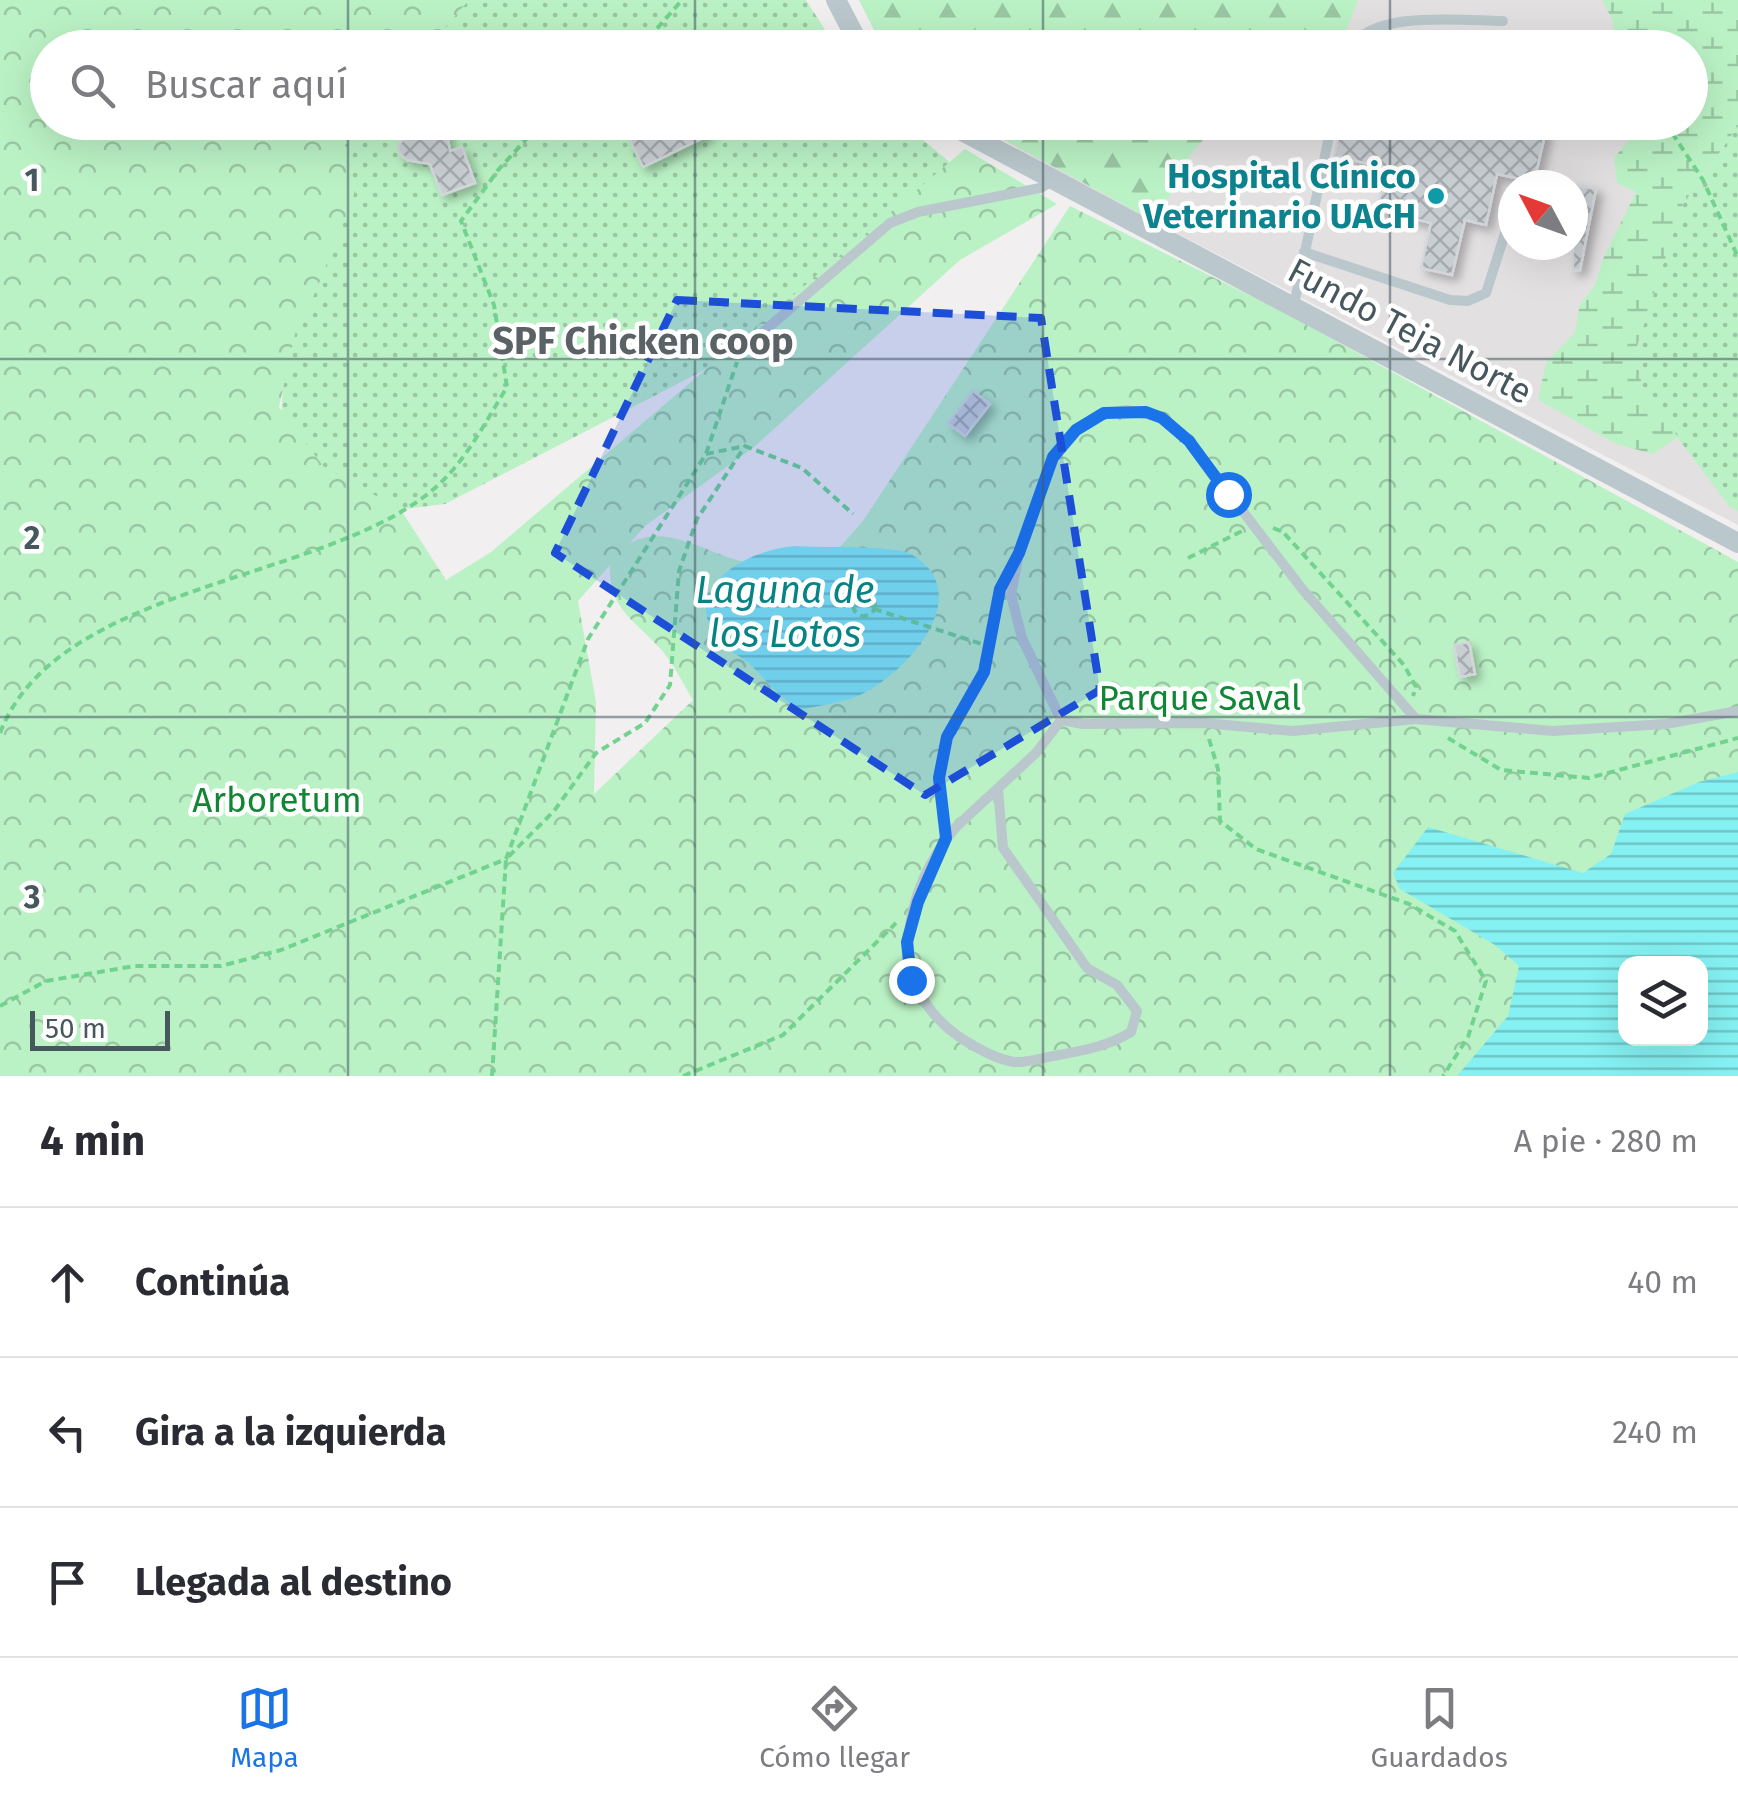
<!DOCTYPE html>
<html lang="es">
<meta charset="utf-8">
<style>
body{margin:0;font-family:"Fira Sans",sans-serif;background:#f7f7f7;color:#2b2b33}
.controls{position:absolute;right:30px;bottom:30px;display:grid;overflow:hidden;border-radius:20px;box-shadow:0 10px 40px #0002}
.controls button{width:90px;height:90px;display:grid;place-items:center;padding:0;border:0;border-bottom:2px solid #e1e1e2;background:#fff;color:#2b2b33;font:50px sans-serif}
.compass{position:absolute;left:1498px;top:170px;width:90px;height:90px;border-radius:50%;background:#fff;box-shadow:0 10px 40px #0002;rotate:311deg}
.scale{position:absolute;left:30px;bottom:25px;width:140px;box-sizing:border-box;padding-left:10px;border:5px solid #46585e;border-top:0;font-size:28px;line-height:35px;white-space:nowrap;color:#46585e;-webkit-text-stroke:8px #fff;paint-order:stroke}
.stop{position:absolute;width:30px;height:30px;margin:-22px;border:8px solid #1a73e8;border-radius:50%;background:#fff}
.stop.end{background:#1a73e8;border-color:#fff;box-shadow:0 2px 10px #0008}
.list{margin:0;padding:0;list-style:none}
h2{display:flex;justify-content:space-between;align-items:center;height:130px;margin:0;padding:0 40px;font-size:42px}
h2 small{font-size:32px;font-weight:400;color:#7c7c81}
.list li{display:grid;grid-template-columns:65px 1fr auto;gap:30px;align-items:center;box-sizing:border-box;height:150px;padding:0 40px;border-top:2px solid #e1e1e2}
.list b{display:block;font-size:38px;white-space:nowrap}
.list em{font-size:32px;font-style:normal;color:#7c7c81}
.icon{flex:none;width:55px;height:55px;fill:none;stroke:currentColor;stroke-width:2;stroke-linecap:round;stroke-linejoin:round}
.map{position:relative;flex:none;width:1738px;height:1076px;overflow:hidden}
.search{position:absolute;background:#fff;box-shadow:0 10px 40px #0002;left:30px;right:30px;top:30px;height:110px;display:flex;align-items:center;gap:25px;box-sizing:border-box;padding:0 35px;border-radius:55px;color:#7c7c81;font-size:38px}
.sheet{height:580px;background:#fff}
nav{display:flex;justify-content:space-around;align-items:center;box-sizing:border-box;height:140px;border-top:2px solid #e1e1e2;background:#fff;font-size:28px;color:#7c7c81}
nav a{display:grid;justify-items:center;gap:5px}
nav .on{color:#1a73e8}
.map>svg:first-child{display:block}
</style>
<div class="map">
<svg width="1738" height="1076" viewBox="0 0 1738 1076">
<defs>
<pattern id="grass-dots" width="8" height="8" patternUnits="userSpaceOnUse" patternTransform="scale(2.5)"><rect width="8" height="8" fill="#bbf2c5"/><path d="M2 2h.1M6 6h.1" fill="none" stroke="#9ac7a3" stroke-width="1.8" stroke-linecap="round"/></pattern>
<pattern id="forest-firs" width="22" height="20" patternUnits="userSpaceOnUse" patternTransform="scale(2.5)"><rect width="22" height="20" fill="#bbf2c5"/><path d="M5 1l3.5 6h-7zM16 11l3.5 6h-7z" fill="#9ac7a3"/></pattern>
<pattern id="wetland-marsh" width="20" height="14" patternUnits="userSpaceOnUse" patternTransform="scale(2.5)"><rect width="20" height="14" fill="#bbf2c5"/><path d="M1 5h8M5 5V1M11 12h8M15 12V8" fill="none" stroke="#9ac7a3"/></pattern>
<pattern id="park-crowns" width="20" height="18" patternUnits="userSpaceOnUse" patternTransform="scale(2.5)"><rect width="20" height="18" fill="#bbf2c5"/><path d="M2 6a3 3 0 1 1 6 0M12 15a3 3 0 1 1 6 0" fill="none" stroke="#9ac7a3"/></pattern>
<pattern id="water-rules" width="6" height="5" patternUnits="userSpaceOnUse" patternTransform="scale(2.5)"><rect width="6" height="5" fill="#85f1f2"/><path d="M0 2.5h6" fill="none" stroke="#6fc6c7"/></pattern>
<pattern id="building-cross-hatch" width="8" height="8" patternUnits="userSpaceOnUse" patternTransform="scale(2.5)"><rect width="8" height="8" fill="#c9ced2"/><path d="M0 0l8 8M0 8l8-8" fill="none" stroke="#a5aaae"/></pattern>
<filter id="shadow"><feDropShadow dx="5.5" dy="5.5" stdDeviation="5" flood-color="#0004"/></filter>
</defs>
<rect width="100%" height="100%" fill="#f2eff0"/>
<!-- education -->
<path fill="#e3e0e2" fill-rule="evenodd" d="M859 0H1738V525L1065 175 973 123 1690 122V48L883 47ZM1513 185H1573V245H1513Z"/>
<!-- grass -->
<g fill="url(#grass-dots)">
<polygon points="441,0 806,0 836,47 401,48"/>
<polygon points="337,123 903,123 1017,219 741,351 445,504 291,523 280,446 292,190"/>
<polygon points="1738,126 1738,511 1730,507 1642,391 1637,346 1682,206"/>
</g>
<!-- forest -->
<g fill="url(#forest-firs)">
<polygon points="859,0 1358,0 1340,47 883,48"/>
<polygon points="973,123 1312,123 1305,140 1215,126 1191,154 1156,222"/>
</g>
<!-- wetland -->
<polygon fill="url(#wetland-marsh)" points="1602,0 1738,0 1738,126 1682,206 1637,346 1642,391 1678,437 1653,454 1616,444 1538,400 1546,363 1575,332 1580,304 1595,285 1603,259 1636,192 1617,183 1614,158 1643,123 1690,122 1690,48 1617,47 1612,19"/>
<!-- park -->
<path fill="url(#park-crowns)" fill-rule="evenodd" d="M0 0H469L428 47 48 48V122L364 123 345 145 355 192 316 291 296 329 279 407 323 466 401 510 446 580 491 552 965 149 1057 204 960 260 754 447 645 526 630 543C672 520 716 562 759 564 782 565 807 560 830 558L863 521 1070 206 1285 313 1738 562V1076H0ZM610 565C608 606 631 618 657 645 672 660 682 682 693 700L594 794 596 702 578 601ZM1626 964H1700V1038H1626Z"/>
<!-- water -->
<g fill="url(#water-rules)" fill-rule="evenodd">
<path d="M796 546C820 548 894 545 911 554 979 593 907 673 860 695 843 703 819 705 800 710 780 699 769 684 754 668 743 657 726 650 717 638 678 585 753 548 796 546Z"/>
<path d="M1738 772V1076H1457L1508 1016 1519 966 1495 945 1400 889 1393 873 1428 827 1583 873 1611 854 1625 814 1699 782ZM1626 964H1700V1038H1626Z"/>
</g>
<!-- building -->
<g fill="url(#building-cross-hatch)" stroke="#d3d7db" stroke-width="2.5" filter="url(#shadow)">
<polygon points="421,122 445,122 450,151 462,147 475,183 442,195 430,164 407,160 399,153 398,145"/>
<polygon points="665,122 703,122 709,135 643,167 630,140"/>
<polygon points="1342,122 1548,122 1534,182 1497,174 1486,225 1465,220 1452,275 1421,268 1431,223 1377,210 1387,168 1334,156"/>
<polygon points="1573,185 1596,189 1580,270 1573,270"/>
<polygon points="973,391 990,404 965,436 948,423"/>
<polygon points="1469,642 1475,674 1460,677 1454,645"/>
</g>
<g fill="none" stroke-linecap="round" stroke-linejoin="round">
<!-- path -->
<g stroke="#71d38f" stroke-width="4" stroke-dasharray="8 5" stroke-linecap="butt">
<polyline points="1408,33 1418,46 1429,48"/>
<polyline points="640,48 682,0"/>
<polyline points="1665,122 1703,180 1738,257"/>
<polyline points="706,454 745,446 802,468 853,514"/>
<polyline points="1273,528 1283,532 1404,665 1416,687 1413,696"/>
<polyline points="1188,558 1242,531"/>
<circle cx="864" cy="605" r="11"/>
<polyline points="874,609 988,646"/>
<path d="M0 733C56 587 310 583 425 496 462 469 483 426 507 387L494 305 461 221 499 169 542 122"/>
<polyline points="1448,738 1501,770 1589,778 1738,738"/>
<polyline points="1209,739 1218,769 1220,821 1256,849 1409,904 1455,931 1486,981 1468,1037 1443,1076"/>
<polyline points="942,821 939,778 947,737 984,672 996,603"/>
<polyline points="0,1006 46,981 135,966 221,966 281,950 506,859 588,639 706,454 737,362"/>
<polyline points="492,1076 506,859 554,811 596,753 645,723 670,685 679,571 697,519 745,446"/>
<polyline points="683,1076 783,1035 896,923"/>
</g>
<!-- service -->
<g stroke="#bac8cd" stroke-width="10">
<path d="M1353 48C1369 9 1467 21 1503 21"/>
<polyline points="1304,252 1450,300 1468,301 1486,293 1506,230"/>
<polyline points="1294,305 1332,122"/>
<polyline points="741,351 890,223 918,212 1040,188 1053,181"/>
<polyline points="1416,719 1303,590 1189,441 1163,418 1128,410 1103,413 1076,431 1053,457 1019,553 1011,595 1022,638 1061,720 1083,724 1204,723 1293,731 1416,719 1553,731 1666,724 1738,711"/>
<path d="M998 789 1003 848 1087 968 1117 985 1137 1011 1131 1032C1108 1046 1086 1050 1059 1055 1045 1057 1027 1063 1014 1062 995 1059 973 1046 958 1036 883 983 903 890 956 827L1036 753 1061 720"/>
</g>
<!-- minor -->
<g stroke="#bac8cd" stroke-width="20">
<polyline points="836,0 861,48"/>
<polyline points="945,122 1738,543"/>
</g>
</g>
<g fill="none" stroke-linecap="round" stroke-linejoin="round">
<!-- route -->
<polyline stroke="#1a73e8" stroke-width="12" points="911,980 907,942 918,902 946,838 939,778 947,737 984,672 1000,589 1019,553 1053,457 1076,430 1104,413 1146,412 1162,418 1189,441 1228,494"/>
</g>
<!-- marked area -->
<path fill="#1d4ed8" fill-opacity="0.2" stroke="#1d4ed8" stroke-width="8" stroke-dasharray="20 12" stroke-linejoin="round" d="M677 300 1041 318 1100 690 925 795 555 553Z"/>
<!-- grid -->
<path fill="none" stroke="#46585e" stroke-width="2.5" stroke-opacity="0.55" d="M348 0V48M695 0V48M1043 0V48M1390 0V48M348 122V1076M695 122V1076M1043 122V1076M1390 122V1076M0 359H1738M0 717H1738"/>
<!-- markers -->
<circle fill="#0f9aa8" stroke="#fff" stroke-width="4" cx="1436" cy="196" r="10"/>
<g text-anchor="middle" stroke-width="9" stroke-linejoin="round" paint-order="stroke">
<!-- culture labels -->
<g font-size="35" font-weight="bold" fill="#0d838f" stroke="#fff" text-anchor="end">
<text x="1416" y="188">Hospital Clínico<tspan x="1416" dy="40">Veterinario UACH</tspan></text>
</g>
<!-- street labels -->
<g font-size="35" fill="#46585e" stroke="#fff">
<text transform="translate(1410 331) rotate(28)" y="12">Fundo Teja Norte</text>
</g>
<!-- park labels -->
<g font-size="35" fill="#118634" stroke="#fff">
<text x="1200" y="710">Parque Saval</text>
<text x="277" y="812">Arboretum</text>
</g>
<!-- neighbourhood labels -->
<g font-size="38" font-weight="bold" fill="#5b6265" stroke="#fff">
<text x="643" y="354">SPF Chicken coop</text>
</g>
<!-- water labels -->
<g font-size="38" font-style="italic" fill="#068384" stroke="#fff">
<text x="785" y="603">Laguna de<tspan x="785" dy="44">los Lotos</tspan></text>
</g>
</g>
<g font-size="32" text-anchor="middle" font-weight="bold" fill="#46585e" stroke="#fff" stroke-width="9" stroke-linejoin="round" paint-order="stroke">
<text x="32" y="191">1</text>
<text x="32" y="549">2</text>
<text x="32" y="908">3</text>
</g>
</svg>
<div class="controls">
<button><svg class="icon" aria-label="layers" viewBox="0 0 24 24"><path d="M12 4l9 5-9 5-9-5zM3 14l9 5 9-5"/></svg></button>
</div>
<svg class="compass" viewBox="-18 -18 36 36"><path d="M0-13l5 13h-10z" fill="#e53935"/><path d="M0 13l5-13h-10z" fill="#7c7c81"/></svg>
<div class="scale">50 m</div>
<div class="stop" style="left:1228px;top:494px"></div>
<div class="stop end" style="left:911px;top:980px"></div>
<div class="search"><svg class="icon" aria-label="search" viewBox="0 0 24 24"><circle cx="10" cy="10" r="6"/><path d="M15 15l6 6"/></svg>Buscar aquí</div>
</div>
<section class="sheet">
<h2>4 min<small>A pie · 280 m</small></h2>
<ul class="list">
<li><svg class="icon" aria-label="ahead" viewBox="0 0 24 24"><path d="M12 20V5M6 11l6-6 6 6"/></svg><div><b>Continúa</b></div><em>40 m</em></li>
<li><svg class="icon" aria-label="left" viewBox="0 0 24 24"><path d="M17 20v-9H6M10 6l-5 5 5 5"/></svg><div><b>Gira a la izquierda</b></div><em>240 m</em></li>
<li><svg class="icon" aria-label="arrive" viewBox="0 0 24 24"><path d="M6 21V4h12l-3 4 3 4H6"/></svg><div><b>Llegada al destino</b></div></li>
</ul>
</section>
<nav>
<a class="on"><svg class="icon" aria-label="map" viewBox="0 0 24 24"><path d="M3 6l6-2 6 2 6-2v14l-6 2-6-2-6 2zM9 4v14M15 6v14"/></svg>Mapa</a>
<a><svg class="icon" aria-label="directions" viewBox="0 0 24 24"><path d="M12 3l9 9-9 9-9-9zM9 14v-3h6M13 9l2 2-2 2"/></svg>Cómo llegar</a>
<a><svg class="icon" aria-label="saved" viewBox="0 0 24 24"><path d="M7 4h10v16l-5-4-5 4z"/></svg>Guardados</a>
</nav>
